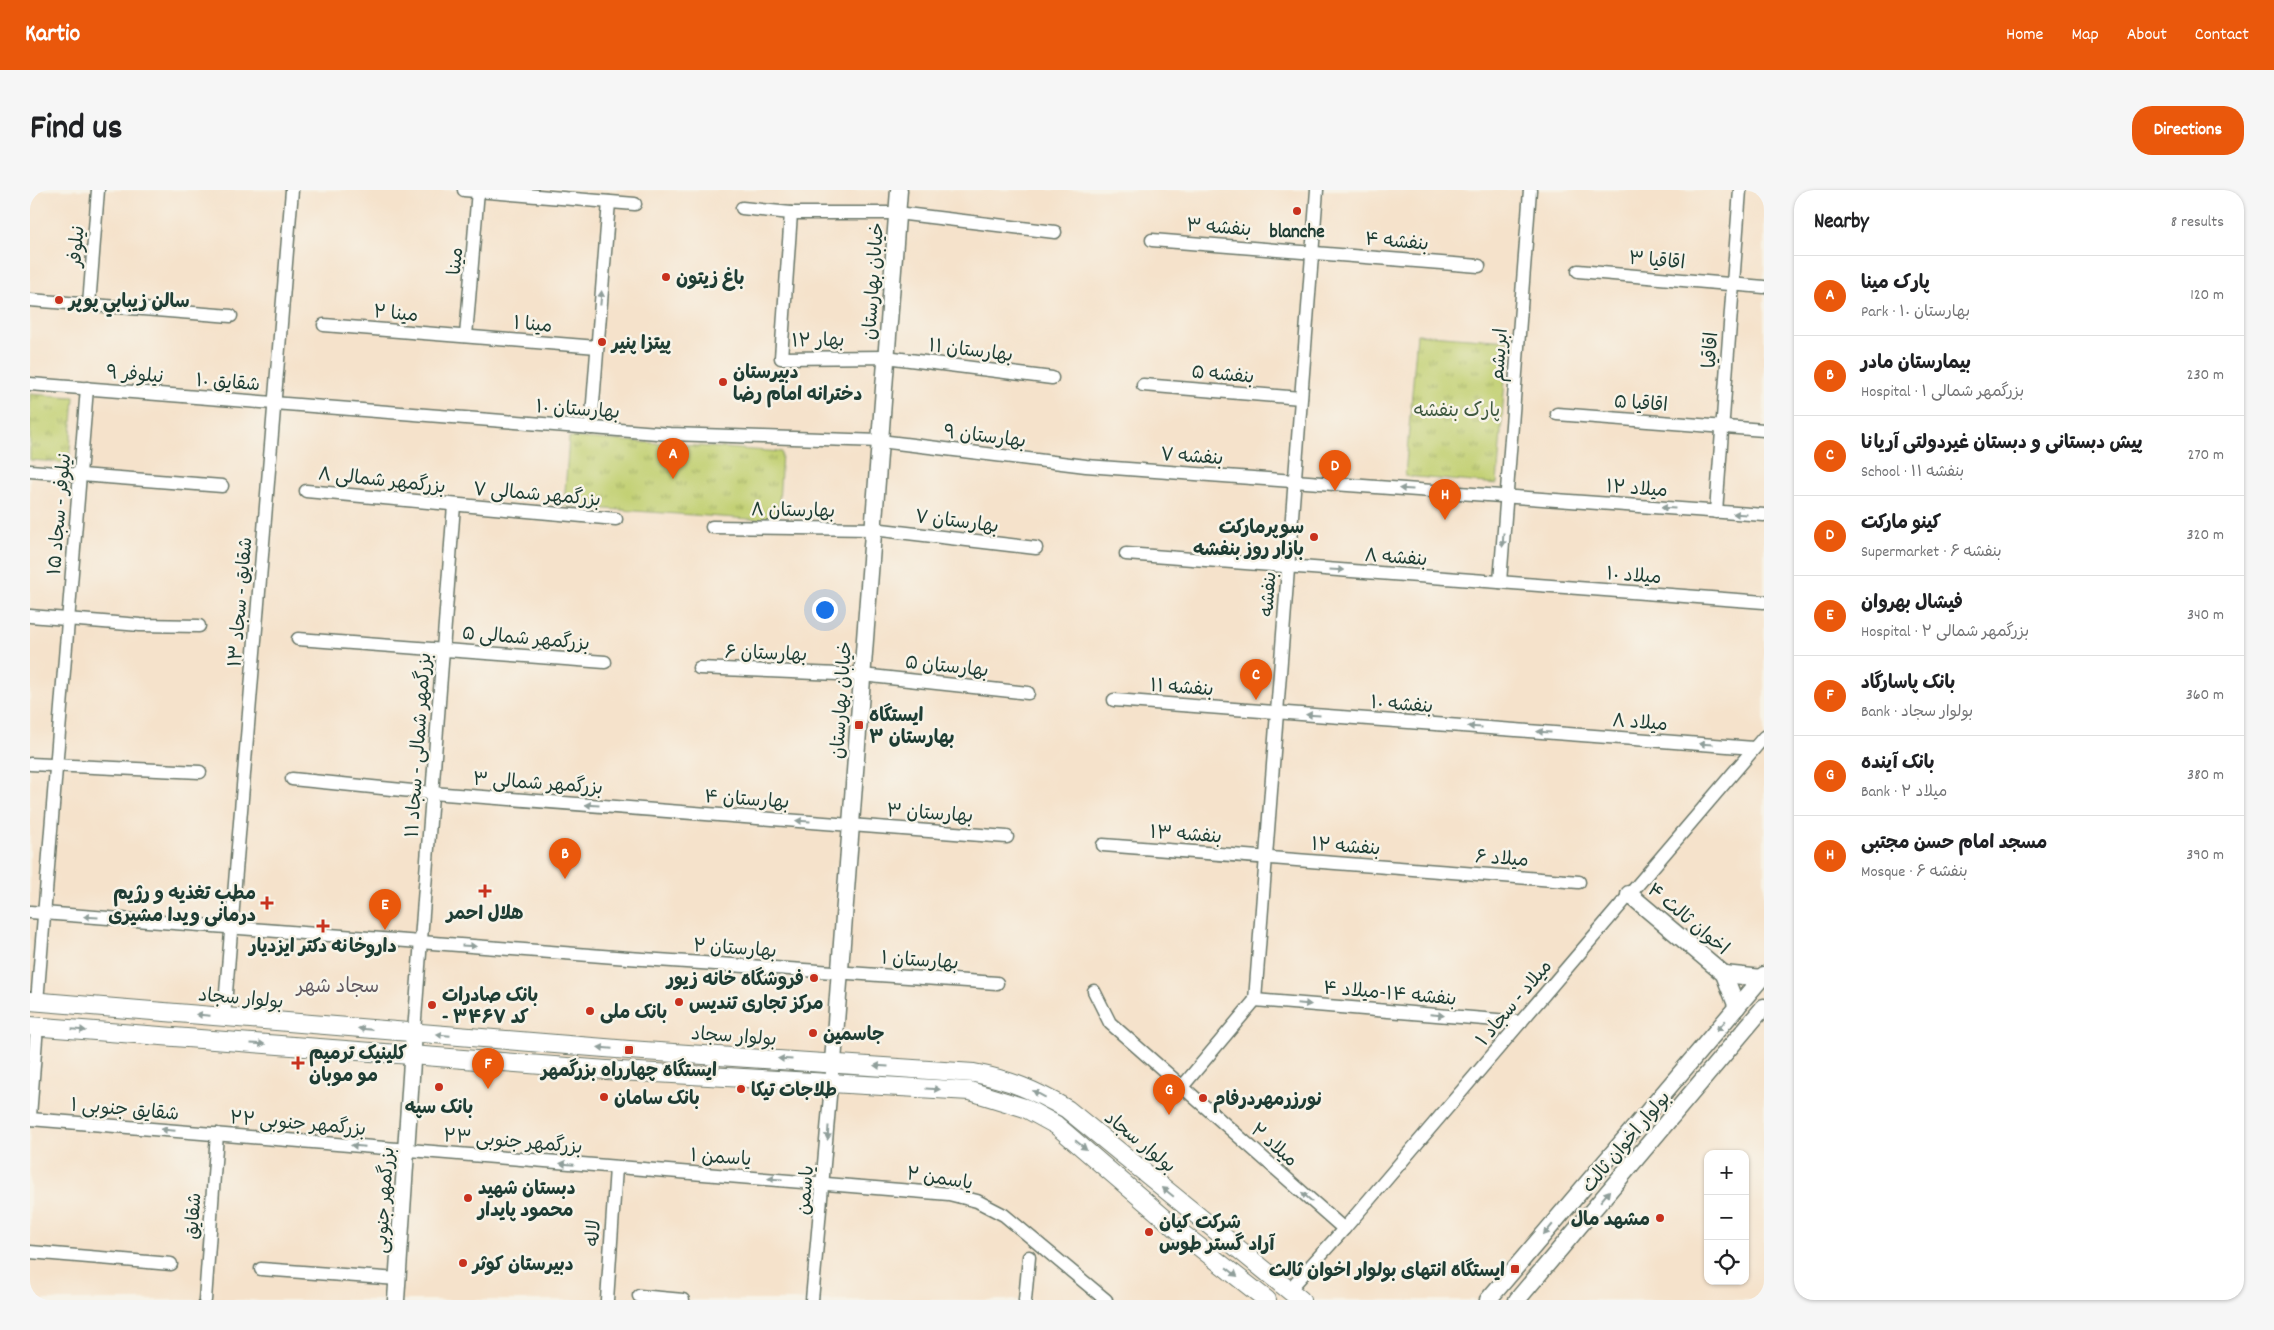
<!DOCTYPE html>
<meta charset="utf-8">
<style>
body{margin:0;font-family:Dekko,"Playpen Sans Arabic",sans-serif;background:#f6f6f6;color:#202124}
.controls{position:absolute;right:15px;bottom:15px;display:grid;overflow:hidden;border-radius:10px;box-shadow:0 1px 4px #0004}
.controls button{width:45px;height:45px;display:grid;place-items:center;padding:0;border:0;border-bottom:1px solid #e0e0e0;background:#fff;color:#202124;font:25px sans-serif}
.you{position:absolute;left:794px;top:419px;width:18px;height:18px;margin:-12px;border:4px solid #fff;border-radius:50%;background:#1a73e8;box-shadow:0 0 0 8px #1a73e833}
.badge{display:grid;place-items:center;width:32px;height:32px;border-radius:50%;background:#ea580c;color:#fff;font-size:16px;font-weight:700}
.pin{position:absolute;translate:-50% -41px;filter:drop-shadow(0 1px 2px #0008)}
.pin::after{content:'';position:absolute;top:26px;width:18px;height:15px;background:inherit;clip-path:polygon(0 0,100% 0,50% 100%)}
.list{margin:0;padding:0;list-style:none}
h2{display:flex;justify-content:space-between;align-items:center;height:65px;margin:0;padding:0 20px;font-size:21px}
h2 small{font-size:16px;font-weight:400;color:#757577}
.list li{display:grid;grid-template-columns:32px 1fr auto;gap:15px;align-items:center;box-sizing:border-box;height:80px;padding:0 20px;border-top:1px solid #e0e0e0}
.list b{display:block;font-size:19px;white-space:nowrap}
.list p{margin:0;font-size:16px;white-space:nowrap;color:#757577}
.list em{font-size:16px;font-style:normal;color:#757577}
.icon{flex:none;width:28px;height:28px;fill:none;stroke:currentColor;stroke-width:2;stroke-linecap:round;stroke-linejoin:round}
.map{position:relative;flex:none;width:1734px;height:1110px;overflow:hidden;border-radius:20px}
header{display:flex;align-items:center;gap:30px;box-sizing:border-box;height:70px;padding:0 25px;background:#ea580c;color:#fff}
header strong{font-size:24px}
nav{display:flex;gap:28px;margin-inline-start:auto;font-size:18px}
.intro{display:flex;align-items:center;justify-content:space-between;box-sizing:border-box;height:120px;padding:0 30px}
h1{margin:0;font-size:35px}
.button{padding:12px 22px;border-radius:20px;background:#ea580c;color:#fff;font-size:18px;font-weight:700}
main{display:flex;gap:30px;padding:0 30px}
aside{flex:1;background:#fff;border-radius:20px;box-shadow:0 1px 4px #0004}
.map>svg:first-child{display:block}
</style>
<header>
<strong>Kartio</strong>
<nav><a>Home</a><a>Map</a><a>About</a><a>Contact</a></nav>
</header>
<div class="intro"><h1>Find us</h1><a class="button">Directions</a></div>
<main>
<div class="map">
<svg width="1734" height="1110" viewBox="0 0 1734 1110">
<defs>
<pattern id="grass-tufts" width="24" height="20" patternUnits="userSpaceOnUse" patternTransform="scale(1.25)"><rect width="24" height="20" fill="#c2d073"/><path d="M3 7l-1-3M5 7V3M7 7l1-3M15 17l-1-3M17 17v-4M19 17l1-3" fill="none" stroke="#9daa5f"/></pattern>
</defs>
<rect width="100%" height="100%" fill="#f7f3e8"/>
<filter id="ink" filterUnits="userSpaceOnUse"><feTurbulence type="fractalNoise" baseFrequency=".02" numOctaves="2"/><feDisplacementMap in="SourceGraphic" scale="10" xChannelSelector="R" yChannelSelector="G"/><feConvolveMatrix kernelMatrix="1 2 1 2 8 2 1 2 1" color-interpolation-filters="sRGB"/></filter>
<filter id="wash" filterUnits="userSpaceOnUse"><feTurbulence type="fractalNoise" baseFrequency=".0096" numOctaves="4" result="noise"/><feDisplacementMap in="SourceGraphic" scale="20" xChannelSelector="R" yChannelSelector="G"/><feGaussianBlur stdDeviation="1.12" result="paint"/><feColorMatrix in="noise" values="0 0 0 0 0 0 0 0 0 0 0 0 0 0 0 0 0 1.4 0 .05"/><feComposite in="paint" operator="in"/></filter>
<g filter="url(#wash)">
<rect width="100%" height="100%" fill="#f5e2cb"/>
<!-- grass -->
<g fill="url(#grass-tufts)" stroke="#708654">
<polygon points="1387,144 1478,151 1467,294 1375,286"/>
<polygon points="0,204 44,207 39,273 0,270"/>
<polygon points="539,247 752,262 748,331 534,316"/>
</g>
</g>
<g filter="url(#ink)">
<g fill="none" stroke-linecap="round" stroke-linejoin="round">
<defs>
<g id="minor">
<polyline points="434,0 605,14"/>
<polyline points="712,18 761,23 867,23 1025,42"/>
<polyline points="761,23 751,168 856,167 1022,188"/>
<polyline points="1122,50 1449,76"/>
<polyline points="1548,81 1734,97"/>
<polyline points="0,110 201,126"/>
<polyline points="59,115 68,0"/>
<polyline points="294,135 567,157"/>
<polyline points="436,146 448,0"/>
<polyline points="0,194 640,244 850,251 1056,276 1734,325"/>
<polyline points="1113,195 1271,208"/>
<polyline points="1527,224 1734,240"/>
<polyline points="561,238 579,12"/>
<polyline points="0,281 192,296"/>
<polyline points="276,301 586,329"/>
<polyline points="1686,322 1710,0"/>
<polyline points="682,337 843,339 1006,358"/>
<polyline points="1096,364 1734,412"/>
<polyline points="1470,392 1500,0"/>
<polyline points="0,426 110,435 169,436"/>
<polyline points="268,449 575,472"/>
<polyline points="669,478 832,485 998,503"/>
<polyline points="1084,510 1724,558"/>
<polyline points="0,574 170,582"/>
<polyline points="262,589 402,603 977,647"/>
<polyline points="1073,655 1549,692"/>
<polyline points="0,722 598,768 967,793"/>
<polyline points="1064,801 1080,833 1314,1039"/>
<polyline points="1225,810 1287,0"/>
<polyline points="1225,810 1491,832"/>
<polyline points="7,812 57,198"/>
<polyline points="194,827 262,0"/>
<polyline points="384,842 424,315"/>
<polyline points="1152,897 1225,810"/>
<polyline points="0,926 7,836"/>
<polyline points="0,929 919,1004 947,1011 974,1025 1076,1110"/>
<polyline points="0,1062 141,1074"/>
<polyline points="231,1079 368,1089"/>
<polyline points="1259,1100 1314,1039 1734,547"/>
<polyline points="609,1106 653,1110"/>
<polyline points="175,1110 187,944"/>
<polyline points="577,1110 586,978"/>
<polyline points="782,1110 803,872"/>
<polyline points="995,1110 999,1067"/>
</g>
<g id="tertiary">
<polyline points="1599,704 1694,784 1707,817"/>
<polyline points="1694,784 1732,788"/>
<polyline points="803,872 869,0"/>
<polyline points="366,1110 384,842"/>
<polyline points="1458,1110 1734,785"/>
<polyline points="1487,1110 1734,817"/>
</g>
<g id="secondary">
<path d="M0 811 599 860 944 883C981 890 1005 901 1037 919L1271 1110"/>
<polyline points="0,836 590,881 940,901 995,918 1026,935 1154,1045 1237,1110"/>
</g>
</defs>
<!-- minor casing -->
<use href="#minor" stroke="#6a7769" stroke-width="15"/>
<!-- tertiary casing -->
<use href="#tertiary" stroke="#6a7769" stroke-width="19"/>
<!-- secondary casing -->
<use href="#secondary" stroke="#6a7769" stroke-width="20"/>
<!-- minor -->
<use href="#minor" stroke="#fff" stroke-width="12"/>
<!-- tertiary -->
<use href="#tertiary" stroke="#fff" stroke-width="16"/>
<!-- secondary -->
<use href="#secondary" stroke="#fff" stroke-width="18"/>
</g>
<!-- one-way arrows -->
<defs><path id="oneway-solid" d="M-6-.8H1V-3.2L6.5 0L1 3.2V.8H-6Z" transform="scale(1.25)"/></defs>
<g fill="#8f9e9a">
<use href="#oneway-solid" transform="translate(571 108) rotate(-85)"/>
<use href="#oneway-solid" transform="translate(1376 299) rotate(-176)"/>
<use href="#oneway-solid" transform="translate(1638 318) rotate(-176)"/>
<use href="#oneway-solid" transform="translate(1710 324) rotate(-176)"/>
<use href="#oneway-solid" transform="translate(1473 350) rotate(94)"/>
<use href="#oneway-solid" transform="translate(1307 380) rotate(4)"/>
<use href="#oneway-solid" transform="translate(1283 525) rotate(-176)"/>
<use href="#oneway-solid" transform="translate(1445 537) rotate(-176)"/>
<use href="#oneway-solid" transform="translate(1514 542) rotate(-176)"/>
<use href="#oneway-solid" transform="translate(1676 554) rotate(-176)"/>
<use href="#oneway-solid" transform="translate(562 615) rotate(-176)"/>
<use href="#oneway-solid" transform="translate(773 631) rotate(-176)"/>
<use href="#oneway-solid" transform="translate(61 727) rotate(-176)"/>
<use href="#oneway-solid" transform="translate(439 756) rotate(4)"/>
<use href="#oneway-solid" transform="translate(1274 814) rotate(5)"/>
<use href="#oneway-solid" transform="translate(173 825) rotate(-175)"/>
<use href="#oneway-solid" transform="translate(1407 825) rotate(5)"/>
<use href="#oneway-solid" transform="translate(1691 836) rotate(130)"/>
<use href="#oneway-solid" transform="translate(335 839) rotate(-175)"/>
<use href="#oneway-solid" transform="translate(49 840) rotate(5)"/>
<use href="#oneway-solid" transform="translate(413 845) rotate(-175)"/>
<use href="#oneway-solid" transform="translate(228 854) rotate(4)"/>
<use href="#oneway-solid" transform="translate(575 858) rotate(-175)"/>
<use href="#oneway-solid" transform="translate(755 869) rotate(-176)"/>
<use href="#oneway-solid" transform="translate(851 876) rotate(-176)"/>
<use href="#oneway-solid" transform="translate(903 899) rotate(3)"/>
<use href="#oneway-solid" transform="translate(1009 904) rotate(-152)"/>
<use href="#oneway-solid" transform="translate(138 940) rotate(-175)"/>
<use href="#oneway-solid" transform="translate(798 943) rotate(94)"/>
<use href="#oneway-solid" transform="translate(1051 955) rotate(39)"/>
<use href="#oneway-solid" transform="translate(328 956) rotate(-175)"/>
<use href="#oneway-solid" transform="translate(537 974) rotate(-175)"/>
<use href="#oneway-solid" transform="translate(745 989) rotate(-176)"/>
<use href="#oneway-solid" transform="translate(1138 1002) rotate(-141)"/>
<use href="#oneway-solid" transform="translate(1575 1006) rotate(-50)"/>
<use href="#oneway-solid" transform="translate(1277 1007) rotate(-139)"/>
<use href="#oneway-solid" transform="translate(1518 1040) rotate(130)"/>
<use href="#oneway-solid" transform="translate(1202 1082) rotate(38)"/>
</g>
</g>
<!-- markers -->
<g fill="#c8321e" stroke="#f7f3e8" stroke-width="2">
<circle cx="1267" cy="21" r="5"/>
<circle cx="636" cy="87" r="5"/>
<circle cx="29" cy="110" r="5"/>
<circle cx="572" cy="152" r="5"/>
<circle cx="693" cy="192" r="5"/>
<circle cx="1284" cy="347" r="5"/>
<rect x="824" y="530" width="10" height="10" rx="2.5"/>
<path d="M452.5 693.5h5v5h5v5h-5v5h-5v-5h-5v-5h5z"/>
<path d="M234.5 705.5h5v5h5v5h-5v5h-5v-5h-5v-5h5z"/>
<path d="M290.5 728.5h5v5h5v5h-5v5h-5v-5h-5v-5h5z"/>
<circle cx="784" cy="788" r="5"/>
<circle cx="649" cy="812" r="5"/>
<circle cx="402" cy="815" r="5"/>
<circle cx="560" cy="821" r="5"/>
<circle cx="783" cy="843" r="5"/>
<rect x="594" y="855" width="10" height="10" rx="2.5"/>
<path d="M265.5 865.5h5v5h5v5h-5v5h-5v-5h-5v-5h5z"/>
<circle cx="409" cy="897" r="5"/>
<circle cx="711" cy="899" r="5"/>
<circle cx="574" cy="907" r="5"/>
<circle cx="1173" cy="908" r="5"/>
<circle cx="438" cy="1008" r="5"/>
<circle cx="1630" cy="1028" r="5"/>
<circle cx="1119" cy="1042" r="5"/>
<circle cx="433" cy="1073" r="5"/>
<rect x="1480" y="1074" width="10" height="10" rx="2.5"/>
</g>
<g text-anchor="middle" stroke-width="5" stroke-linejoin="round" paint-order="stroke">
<!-- street labels -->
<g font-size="19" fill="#1f3d34" stroke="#f7f3e8">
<text transform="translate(1189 36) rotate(4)" y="7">بنفشه ۳</text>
<text transform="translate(1367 50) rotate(5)" y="7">بنفشه ۴</text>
<text transform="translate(45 56) rotate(-85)" y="7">نیلوفر</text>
<text transform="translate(1627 69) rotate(5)" y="7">اقاقیا ۳</text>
<text transform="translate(424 71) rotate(-85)" y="7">مینا</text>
<text transform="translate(842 91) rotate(-86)" y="7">خیابان بهارستان</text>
<text transform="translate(366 122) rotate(5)" y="7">مینا ۲</text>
<text transform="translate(503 133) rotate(5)" y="7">مینا ۱</text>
<text transform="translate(788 149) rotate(-1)" y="7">بهار ۱۲</text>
<text transform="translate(941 159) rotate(7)" y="7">بهارستان ۱۱</text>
<text transform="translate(1679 160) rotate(-86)" y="7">اقاقیا</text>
<text transform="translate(1468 165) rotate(-86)" y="7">ابریشم</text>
<text transform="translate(105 183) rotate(5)" y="7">نیلوفر ۹</text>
<text transform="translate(1193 183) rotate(5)" y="7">بنفشه ۵</text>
<text transform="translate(198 191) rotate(4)" y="7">شقایق ۱۰</text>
<text transform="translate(1611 212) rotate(4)" y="7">اقاقیا ۵</text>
<text transform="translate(548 218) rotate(4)" y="7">بهارستان ۱۰</text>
<text transform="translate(955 245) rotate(7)" y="7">بهارستان ۹</text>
<text transform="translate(1162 265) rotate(4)" y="7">بنفشه ۷</text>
<text transform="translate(352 289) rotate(6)" y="7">بزرگمهر شمالی ۸</text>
<text transform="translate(1607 297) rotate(4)" y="7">میلاد ۱۲</text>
<text transform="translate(507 303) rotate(5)" y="7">بزرگمهر شمالی ۷</text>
<text transform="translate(763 319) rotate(1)" y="7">بهارستان ۸</text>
<text transform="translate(28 324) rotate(-85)" y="7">نیلوفر - سجاد ۱۵</text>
<text transform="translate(927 330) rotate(7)" y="7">بهارستان ۷</text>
<text transform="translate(1366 366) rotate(4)" y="7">بنفشه ۸</text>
<text transform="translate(1604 384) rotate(4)" y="7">میلاد ۱۰</text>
<text transform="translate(1237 404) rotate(-86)" y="7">بنفشه</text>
<text transform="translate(209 412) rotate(-85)" y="7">شقایق - سجاد ۱۳</text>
<text transform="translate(496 447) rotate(5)" y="7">بزرگمهر شمالی ۵</text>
<text transform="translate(736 462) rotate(2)" y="7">بهارستان ۶</text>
<text transform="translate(917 475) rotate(6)" y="7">بهارستان ۵</text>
<text transform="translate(1152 496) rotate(4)" y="7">بنفشه ۱۱</text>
<text transform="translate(810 510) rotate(-86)" y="7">خیابان بهارستان</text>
<text transform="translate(1372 513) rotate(4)" y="7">بنفشه ۱۰</text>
<text transform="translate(1610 531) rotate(4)" y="7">میلاد ۸</text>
<text transform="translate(387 555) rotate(-86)" y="7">بزرگمهر شمالی - سجاد ۱۱</text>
<text transform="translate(508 592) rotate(4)" y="7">بزرگمهر شمالی ۳</text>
<text transform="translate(717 608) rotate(4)" y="7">بهارستان ۴</text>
<text transform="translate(900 622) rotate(4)" y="7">بهارستان ۳</text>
<text transform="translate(1156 643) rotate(4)" y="7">بنفشه ۱۳</text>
<text transform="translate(1316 655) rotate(4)" y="7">بنفشه ۱۲</text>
<text transform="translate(1472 667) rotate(4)" y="7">میلاد ۶</text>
<text transform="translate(1659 728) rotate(40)" y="7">اخوان ثالث ۴</text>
<text transform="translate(705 757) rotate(4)" y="7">بهارستان ۲</text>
<text transform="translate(890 769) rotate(4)" y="7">بهارستان ۱</text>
<text transform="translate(1360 802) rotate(5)" y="7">بنفشه ۱۴-میلاد ۴</text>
<text transform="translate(211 807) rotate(5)" y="7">بولوار سجاد</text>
<text transform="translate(1483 812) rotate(-50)" y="7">میلاد - سجاد ۱</text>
<text transform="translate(704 845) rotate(4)" y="7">بولوار سجاد</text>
<text transform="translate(95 918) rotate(5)" y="7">شقایق جنوبی ۱</text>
<text transform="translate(268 932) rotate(5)" y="7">بزرگمهر جنوبی ۲۲</text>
<text transform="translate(483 950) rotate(5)" y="7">بزرگمهر جنوبی ۲۳</text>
<text transform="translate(1111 951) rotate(39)" y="7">بولوار سجاد</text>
<text transform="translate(1595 951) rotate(-50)" y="7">بولوار اخوان ثالث</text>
<text transform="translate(1245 954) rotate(41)" y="7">میلاد ۲</text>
<text transform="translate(691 966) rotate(4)" y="7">یاسمن ۱</text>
<text transform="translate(910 987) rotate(9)" y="7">یاسمن ۲</text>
<text transform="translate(774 1000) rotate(-85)" y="7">یاسمن</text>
<text transform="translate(353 1010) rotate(-86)" y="7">بزرگمهر جنوبی</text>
<text transform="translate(162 1026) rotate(-86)" y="7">شقایق</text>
<text transform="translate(562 1043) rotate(-86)" y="7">لاله</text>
</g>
<!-- poi labels -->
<g font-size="19" font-weight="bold" fill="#1f3d34" stroke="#f7f3e8" text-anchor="start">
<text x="1267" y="47" text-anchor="middle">blanche</text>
<text x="646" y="94">باغ زیتون</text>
<text x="39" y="117">سالن زيبابي پوپر</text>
<text x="582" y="159">پیتزا پنیر</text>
<text x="703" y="188">دبیرستان<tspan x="703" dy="22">دخترانه امام رضا</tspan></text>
<text x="1274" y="343" text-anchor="end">سوپرمارکت<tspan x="1274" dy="22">بازار روز بنفشه</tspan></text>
<text x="839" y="531">ایستگاه<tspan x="839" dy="22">بهارستان ۳</tspan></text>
<text x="226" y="709" text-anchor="end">مطب تغذیه و رژیم<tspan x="226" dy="22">درمانی ویدا مشیری</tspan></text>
<text x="455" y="729" text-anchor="middle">هلال احمر</text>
<text x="293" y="762" text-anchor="middle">داروخانه دکتر ایزدیار</text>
<text x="774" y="795" text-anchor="end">فروشگاه خانه زیور</text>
<text x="412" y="811">بانک صادرات<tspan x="412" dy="22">- کد ۳۴۶۷</tspan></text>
<text x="659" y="819">مرکز تجاری تندیس</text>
<text x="570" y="828">بانک ملی</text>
<text x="793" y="850">جاسمین</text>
<text x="279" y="869">کلینیک ترمیم<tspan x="279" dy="22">مو موبان</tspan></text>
<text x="599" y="886" text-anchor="middle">ایستگاه چهارراه بزرگمهر</text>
<text x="721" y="906">طلاجات تیکا</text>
<text x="584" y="914">بانک سامان</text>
<text x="1183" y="915">نورزرمهردرفام</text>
<text x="409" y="923" text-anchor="middle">بانک سپه</text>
<text x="448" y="1004">دبستان شهید<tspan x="448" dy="22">محمود پایدار</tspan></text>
<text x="1620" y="1035" text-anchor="end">مشهد مال</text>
<text x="1129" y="1038">شرکت کیان<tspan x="1129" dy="22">آراد گستر طوس</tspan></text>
<text x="443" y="1080">دبیرستان کوثر</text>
<text x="1475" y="1086" text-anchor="end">ایستگاه انتهای بولوار اخوان ثالث</text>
</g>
<!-- park labels -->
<g font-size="19" fill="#405a41" stroke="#f7f3e8">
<text x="1427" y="226">پارک بنفشه</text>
</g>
<!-- neighbourhood labels -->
<g font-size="20" fill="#625a61" stroke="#f7f3e8">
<text x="308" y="802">سجاد شهر</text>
</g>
</g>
</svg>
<div class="controls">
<button>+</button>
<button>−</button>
<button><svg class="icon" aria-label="locate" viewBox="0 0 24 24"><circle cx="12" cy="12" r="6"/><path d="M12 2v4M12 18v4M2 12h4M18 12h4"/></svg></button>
</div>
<div class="you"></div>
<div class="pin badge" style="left:643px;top:289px">A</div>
<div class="pin badge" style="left:535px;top:689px">B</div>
<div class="pin badge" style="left:1226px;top:510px">C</div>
<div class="pin badge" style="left:1305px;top:301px">D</div>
<div class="pin badge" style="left:355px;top:740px">E</div>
<div class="pin badge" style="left:458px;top:899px">F</div>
<div class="pin badge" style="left:1139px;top:925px">G</div>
<div class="pin badge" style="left:1415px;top:330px">H</div>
</div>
<aside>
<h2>Nearby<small>8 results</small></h2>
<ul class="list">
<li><span class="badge">A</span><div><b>پارک مینا</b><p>Park · بهارستان ۱۰</p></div><em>120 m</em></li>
<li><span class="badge">B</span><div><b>بیمارستان مادر</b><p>Hospital · بزرگمهر شمالی ۱</p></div><em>230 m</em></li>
<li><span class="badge">C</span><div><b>پیش دبستانی و دبستان غیردولتی آریانا</b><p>School · بنفشه ۱۱</p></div><em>270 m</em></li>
<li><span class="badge">D</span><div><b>کینو مارکت</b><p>Supermarket · بنفشه ۶</p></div><em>320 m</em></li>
<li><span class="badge">E</span><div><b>فیشال بهروان</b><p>Hospital · بزرگمهر شمالی ۲</p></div><em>340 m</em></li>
<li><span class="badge">F</span><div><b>بانک پاسارگاد</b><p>Bank · بولوار سجاد</p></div><em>360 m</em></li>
<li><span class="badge">G</span><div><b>بانک آینده</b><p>Bank · میلاد ۲</p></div><em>380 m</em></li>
<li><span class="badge">H</span><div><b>مسجد امام حسن مجتبی</b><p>Mosque · بنفشه ۶</p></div><em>390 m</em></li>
</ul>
</aside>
</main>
